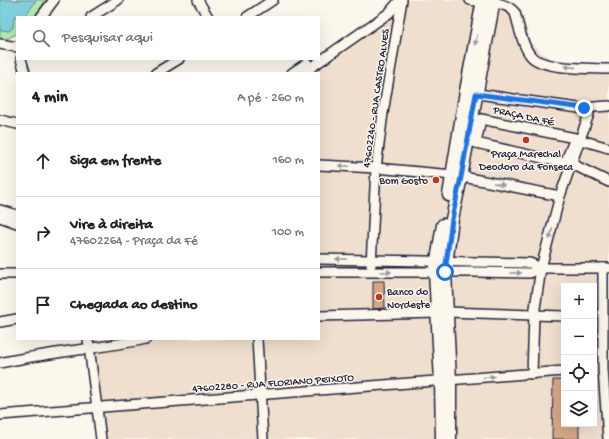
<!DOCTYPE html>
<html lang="pt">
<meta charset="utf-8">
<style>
body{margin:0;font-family:"Gochi Hand",sans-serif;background:#f6f6f6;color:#222}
.controls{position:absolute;right:12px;bottom:12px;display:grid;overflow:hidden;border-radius:0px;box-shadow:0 4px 16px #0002}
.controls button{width:36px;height:36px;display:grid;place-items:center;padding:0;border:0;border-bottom:1px solid #e0e0e0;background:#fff;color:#222;font:20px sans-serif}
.stop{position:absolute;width:12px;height:12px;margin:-9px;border:3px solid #1a73e8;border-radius:50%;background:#fff}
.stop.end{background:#1a73e8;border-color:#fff;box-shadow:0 1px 4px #0008}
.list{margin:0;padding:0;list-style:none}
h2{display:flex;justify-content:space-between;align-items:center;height:52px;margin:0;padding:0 16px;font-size:17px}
h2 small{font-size:13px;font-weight:400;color:#767676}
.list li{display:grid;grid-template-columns:26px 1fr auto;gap:12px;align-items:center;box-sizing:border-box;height:72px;padding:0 16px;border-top:1px solid #e0e0e0}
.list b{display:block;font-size:15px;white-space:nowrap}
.list p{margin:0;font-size:13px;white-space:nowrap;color:#767676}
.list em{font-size:13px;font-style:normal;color:#767676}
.icon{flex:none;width:22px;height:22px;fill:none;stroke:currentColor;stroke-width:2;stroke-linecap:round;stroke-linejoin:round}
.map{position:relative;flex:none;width:609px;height:439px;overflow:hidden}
.search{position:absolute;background:#fff;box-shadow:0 4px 16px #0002;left:16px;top:16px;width:304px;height:44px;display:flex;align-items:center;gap:10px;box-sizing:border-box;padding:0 14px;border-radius:0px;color:#767676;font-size:15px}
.panel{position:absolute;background:#fff;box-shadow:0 4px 16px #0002;left:16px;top:72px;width:304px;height:268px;border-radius:0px}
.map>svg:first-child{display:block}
</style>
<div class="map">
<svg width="609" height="439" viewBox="0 0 609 439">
<rect width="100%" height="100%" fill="#fbf7ec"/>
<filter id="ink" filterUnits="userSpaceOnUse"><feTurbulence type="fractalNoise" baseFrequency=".025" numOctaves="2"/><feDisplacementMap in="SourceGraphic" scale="8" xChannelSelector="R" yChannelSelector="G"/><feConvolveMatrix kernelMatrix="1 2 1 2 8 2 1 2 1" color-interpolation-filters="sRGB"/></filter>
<g filter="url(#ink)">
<!-- built -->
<path fill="#f0dfce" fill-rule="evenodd" d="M400 0H470L521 8 531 43 554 63H609V439H101L88 339H319V73H303ZM564 286H594V424H564Z"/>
<!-- green -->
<polygon fill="#b6eaab" stroke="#6c8673" points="0,0 46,0 34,17 17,17 17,34 6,39 0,41"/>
<!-- water -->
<polygon fill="#81d1dc" stroke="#5b8b9c" points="0,0 36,0 32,7 25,15 14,17 13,28 9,31 0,30"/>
<!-- building -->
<g fill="#d5a787" stroke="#22223b">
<polygon points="373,281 384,281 385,308 373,309"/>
<polygon points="553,380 564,380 564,424 579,424 579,439 552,439"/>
</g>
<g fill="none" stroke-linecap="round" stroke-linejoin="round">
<defs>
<g id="minor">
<polyline points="198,0 208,17"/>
<path d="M470 0C484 3 506 0 515 13 519 26 522 46 531 56 543 70 591 68 609 69"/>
<polyline points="41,17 54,0"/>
<polyline points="91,17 118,0"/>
<polyline points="247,17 273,0"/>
<polyline points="0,44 17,47"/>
<polyline points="21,59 25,73"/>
<polyline points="156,73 179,59"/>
<polyline points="292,73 307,63"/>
<polyline points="303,73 389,13 400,0"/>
<polyline points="586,109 594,107 609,106"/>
<polygon points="481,119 575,138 565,163 476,143"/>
<polyline points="0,120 17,124"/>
<polyline points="581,140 609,148"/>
<polyline points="572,164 609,182"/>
<polyline points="319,165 376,168 453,175 560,196 589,114 586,109 471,93"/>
<polyline points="0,210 17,215"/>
<polyline points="0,217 17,223"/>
<polyline points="319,259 530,263 541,268 530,273 476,272 319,272"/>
<polyline points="371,265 376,168 383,113 402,0"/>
<polyline points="541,268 608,268"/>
<polyline points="603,268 603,369 608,439"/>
<polyline points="0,274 17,274"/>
<polyline points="447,312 564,316"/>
<polyline points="319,316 438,313"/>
<polyline points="0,322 17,319"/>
<polyline points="88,339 101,439"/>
<polyline points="257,339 263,439"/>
<path d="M0 363C48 352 98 349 146 339"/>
<polyline points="532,374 534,315 541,268 560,196"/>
<polyline points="0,415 564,371"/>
</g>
<g id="major">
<polyline points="449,195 466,91 483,0"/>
<polyline points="442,439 441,381 435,272 443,225"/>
<polyline points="450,439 450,381 445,272 452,219 461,177 494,0"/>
</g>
</defs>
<!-- minor casing -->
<use href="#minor" stroke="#22223b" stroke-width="12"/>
<!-- major casing -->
<use href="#major" stroke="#22223b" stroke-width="15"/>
<!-- minor -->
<use href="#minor" stroke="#fbf7ec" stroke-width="9"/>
<!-- major -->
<use href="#major" stroke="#fbf7ec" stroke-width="12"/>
</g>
<!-- one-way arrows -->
<defs><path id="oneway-solid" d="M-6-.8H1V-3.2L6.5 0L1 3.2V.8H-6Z"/></defs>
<g fill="#99979c">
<use href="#oneway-solid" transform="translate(476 40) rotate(101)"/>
<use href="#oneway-solid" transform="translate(570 67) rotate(-176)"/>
<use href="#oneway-solid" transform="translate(344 166) rotate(-177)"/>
<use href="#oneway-solid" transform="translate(499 184) rotate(11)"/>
<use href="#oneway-solid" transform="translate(551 234) rotate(105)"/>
<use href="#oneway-solid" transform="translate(341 259) rotate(-179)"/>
<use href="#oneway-solid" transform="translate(386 272)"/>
<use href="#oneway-solid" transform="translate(516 273) rotate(1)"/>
<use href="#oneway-solid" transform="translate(489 377) rotate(-5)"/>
</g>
</g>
<g fill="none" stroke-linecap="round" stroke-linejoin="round" filter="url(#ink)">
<!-- route -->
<polyline stroke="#1a73e8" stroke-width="5" points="445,272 452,219 461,177 476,94 584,108"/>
</g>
<!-- markers -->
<g fill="#c8321e" stroke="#fbf7ec" stroke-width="1.5">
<circle cx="526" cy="140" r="4"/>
<circle cx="436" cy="180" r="4"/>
<circle cx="379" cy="297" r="4"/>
</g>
<g text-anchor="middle" stroke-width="3" stroke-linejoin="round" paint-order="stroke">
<!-- street labels -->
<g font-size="11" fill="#22223b" stroke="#fbf7ec">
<text transform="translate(375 98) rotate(-82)" y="4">47602240 - RUA CASTRO ALVES</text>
<text transform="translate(524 115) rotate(12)" y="4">PRAÇA DA FÉ</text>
<text transform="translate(273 382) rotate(-4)" y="4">47602280 - RUA FLORIANO PEIXOTO</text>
</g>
<!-- poi labels -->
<g font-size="11" fill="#22223b" stroke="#fbf7ec">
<text x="526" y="157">Praça Marechal<tspan x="526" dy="13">Deodoro da Fonseca</tspan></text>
<text x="428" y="184" text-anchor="end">Bom Gosto</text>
<text x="387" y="295" text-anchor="start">Banco do<tspan x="387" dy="13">Nordeste</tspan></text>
</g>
</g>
</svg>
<div class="controls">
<button>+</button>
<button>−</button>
<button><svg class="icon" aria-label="locate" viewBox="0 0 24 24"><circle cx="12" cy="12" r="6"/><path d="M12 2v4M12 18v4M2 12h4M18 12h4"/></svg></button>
<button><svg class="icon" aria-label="layers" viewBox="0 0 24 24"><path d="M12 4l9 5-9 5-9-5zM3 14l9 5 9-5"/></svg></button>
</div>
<div class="stop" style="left:445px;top:272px"></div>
<div class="stop end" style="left:584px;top:108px"></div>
<div class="search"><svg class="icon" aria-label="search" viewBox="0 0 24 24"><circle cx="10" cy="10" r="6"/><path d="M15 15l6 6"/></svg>Pesquisar aqui</div>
<section class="panel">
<h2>4 min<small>A pé · 260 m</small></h2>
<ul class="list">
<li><svg class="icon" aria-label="ahead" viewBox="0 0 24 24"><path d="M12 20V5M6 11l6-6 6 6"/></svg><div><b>Siga em frente</b></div><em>160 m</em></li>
<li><svg class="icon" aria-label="right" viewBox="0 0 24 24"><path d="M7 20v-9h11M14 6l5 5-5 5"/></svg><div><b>Vire à direita</b><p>47602264 - Praça da Fé</p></div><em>100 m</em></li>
<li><svg class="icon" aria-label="arrive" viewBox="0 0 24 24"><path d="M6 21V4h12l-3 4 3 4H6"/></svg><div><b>Chegada ao destino</b></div></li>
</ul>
</section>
</div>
